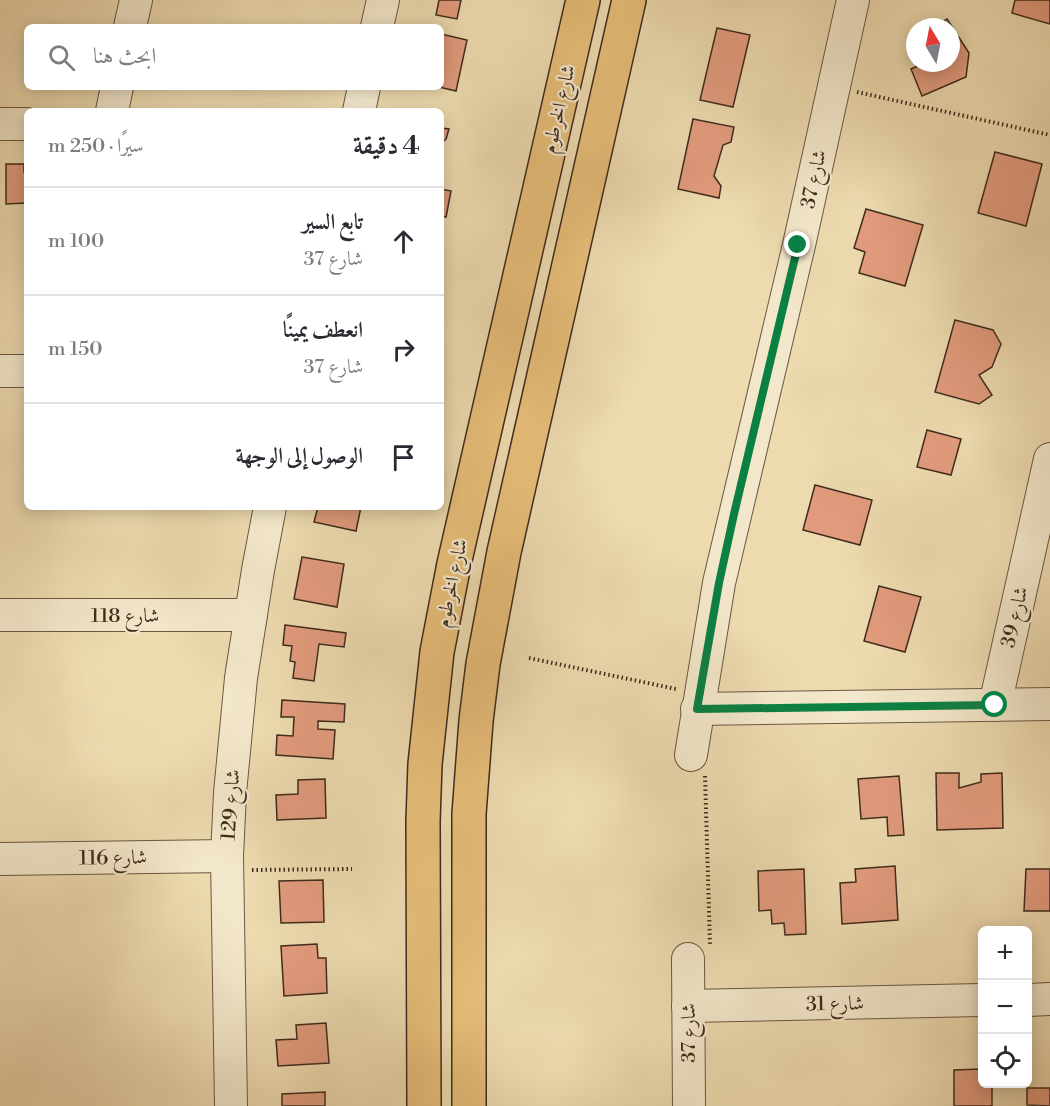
<!DOCTYPE html>
<html lang="ar">
<meta charset="utf-8">
<style>
body{margin:0;font-family:"Libre Bodoni",Amiri,serif;background:#f2f2f3;color:#2b2b33;direction:rtl}
.controls{position:absolute;right:18px;bottom:18px;display:grid;overflow:hidden;border-radius:9px;box-shadow:0 3px 15px #0003}
.controls button{width:54px;height:54px;display:grid;place-items:center;padding:0;border:0;border-bottom:2px solid #e1e1e2;background:#fff;color:#2b2b33;font:30px sans-serif}
.compass{position:absolute;left:906px;top:18px;width:54px;height:54px;border-radius:50%;background:#fff;box-shadow:0 3px 15px #0003;rotate:350deg}
.stop{position:absolute;width:18px;height:18px;margin:-14px;border:4px solid #0b8043;border-radius:50%;background:#fff}
.stop.end{background:#0b8043;border-color:#fff;box-shadow:0 2px 6px #0008}
.list{margin:0;padding:0;list-style:none}
h2{display:flex;justify-content:space-between;align-items:center;height:78px;margin:0;padding:0 24px;font-size:26px}
h2 small{font-size:20px;font-weight:400;color:#7c7c81}
.list li{display:grid;grid-template-columns:39px 1fr auto;gap:18px;align-items:center;box-sizing:border-box;height:108px;padding:0 24px;border-top:2px solid #e1e1e2}
.list b{display:block;font-size:22px;white-space:nowrap}
.list p{margin:0;font-size:20px;white-space:nowrap;color:#7c7c81}
.list em{font-size:20px;font-style:normal;color:#7c7c81}
.icon{flex:none;width:33px;height:33px;fill:none;stroke:currentColor;stroke-width:2;stroke-linecap:round;stroke-linejoin:round}
.map{position:relative;flex:none;width:1050px;height:1106px;overflow:hidden;direction:ltr}
.search{position:absolute;background:#fff;box-shadow:0 3px 15px #0003;left:24px;top:24px;width:420px;height:66px;display:flex;align-items:center;gap:15px;box-sizing:border-box;padding:0 21px;border-radius:9px;color:#7c7c81;font-size:22px}
.panel{position:absolute;background:#fff;box-shadow:0 3px 15px #0003;left:24px;top:108px;width:420px;height:402px;border-radius:9px;direction:rtl}
.map>svg:first-child{display:block}
</style>
<div class="map">
<svg width="1050" height="1106" viewBox="0 0 1050 1106">
<rect width="100%" height="100%" fill="#eddaaf"/>
<filter id="stains"><feTurbulence type="fractalNoise" baseFrequency=".00333" numOctaves="4"/><feColorMatrix values="0 0 0 0 .2 0 0 0 0 .09 0 0 0 0 .02 0 0 0 .5 -.17"/></filter>
<radialGradient id="worn" r=".72"><stop offset=".6" stop-color="#630" stop-opacity="0"/><stop offset="1" stop-color="#630" stop-opacity=".3"/></radialGradient>
<!-- building -->
<g fill="#e29b7d" stroke="#3f2b1d" stroke-width="1.5">
<polygon points="439,0 461,0 457,19 436,15"/>
<polygon points="1015,0 1050,0 1050,24 1012,13"/>
<polygon points="947,19 969,53 966,77 922,96 911,69 925,63 951,63 951,27 935,27"/>
<polygon points="717,28 750,35 733,107 700,100"/>
<polygon points="441,34 467,40 456,91 439,87 441,87"/>
<polygon points="693,119 734,127 731,142 723,145 714,176 721,186 719,198 678,189"/>
<polygon points="441,128 449,129 446,139 441,143"/>
<polygon points="995,152 1042,164 1026,226 978,213"/>
<polygon points="6,164 24,164 24,172 27,172 27,203 6,204"/>
<polygon points="441,189 451,191 446,217 441,216"/>
<polygon points="866,209 923,225 905,286 859,273 865,252 854,248"/>
<polygon points="955,320 993,330 1001,344 992,367 979,375 992,395 979,404 935,392"/>
<polygon points="927,430 961,439 951,475 917,467"/>
<polygon points="815,485 872,500 860,545 803,530"/>
<polygon points="318,507 361,507 356,531 314,522"/>
<polygon points="302,557 344,564 337,607 294,599"/>
<polygon points="879,586 921,597 905,652 864,641"/>
<polygon points="285,625 346,633 344,647 319,644 314,681 293,678 295,662 290,661 292,646 283,645"/>
<polygon points="282,700 345,704 344,722 318,721 318,729 335,730 333,759 276,755 277,735 293,736 294,717 281,717"/>
<polygon points="936,773 959,773 959,788 981,782 981,774 1002,773 1003,828 937,830"/>
<polygon points="899,776 904,835 888,836 887,817 861,819 858,779"/>
<polygon points="325,779 326,818 277,820 276,795 298,794 298,780"/>
<polygon points="895,866 898,920 842,924 840,883 856,882 855,869"/>
<polygon points="804,869 806,934 785,935 784,923 772,924 771,910 759,911 758,871"/>
<polygon points="1026,869 1050,869 1050,911 1024,911"/>
<polygon points="323,880 324,922 281,923 279,881"/>
<polygon points="317,944 318,958 326,958 327,993 284,996 281,946"/>
<polygon points="326,1023 329,1063 278,1066 276,1040 297,1039 296,1025"/>
<polygon points="982,1069 982,1084 992,1084 992,1106 954,1106 954,1070"/>
<polygon points="1027,1088 1050,1088 1050,1106 1027,1105"/>
<polygon points="325,1092 325,1106 282,1106 282,1094"/>
</g>
<g fill="none" stroke-linecap="round" stroke-linejoin="round">
<defs>
<g id="minor">
<polyline points="130,27 136,0"/>
<polyline points="377,27 383,0"/>
<polyline points="112,111 117,87"/>
<polyline points="359,111 364,87"/>
<polyline points="0,124 27,124"/>
<polyline points="0,371 27,371"/>
<polyline points="0,615 251,615"/>
<polyline points="995,705 1050,459"/>
<polyline points="697,709 1050,704"/>
<polyline points="691,755 719,583 799,245 853,0"/>
<polyline points="0,859 227,856"/>
<polyline points="688,959 689,1106"/>
<polyline points="1028,1000 1050,999"/>
<polyline points="688,1006 982,1000"/>
<polyline points="231,1106 227,856 230,793 241,678 258,570 270,507"/>
</g>
<g id="major">
<polyline points="424,1106 423,821 425,764 437,652 454,564 583,0"/>
<polyline points="469,1106 469,814 476,721 483,664 504,552 629,0"/>
</g>
</defs>
<!-- minor casing -->
<use href="#minor" stroke="#6a5742" stroke-width="34"/>
<!-- major casing -->
<use href="#major" stroke="#3f2b1d" stroke-width="36"/>
<!-- path -->
<g stroke="#3f2b1d" stroke-width="4" stroke-dasharray="1.5 3" stroke-linecap="butt">
<polyline points="857,92 1050,135"/>
<polyline points="529,658 676,689"/>
<polyline points="705,776 710,945"/>
<polyline points="252,870 352,869"/>
</g>
<!-- minor -->
<use href="#minor" stroke="#f3e7cb" stroke-width="32"/>
<!-- major -->
<use href="#major" stroke="#e6bd78" stroke-width="33"/>
</g>
<g fill="none" stroke-linecap="round" stroke-linejoin="round">
<!-- route -->
<polyline stroke="#0b8043" stroke-width="8" points="798,245 734,514 719,583 697,709 995,705"/>
</g>
<g text-anchor="middle" stroke-width="4.5" stroke-linejoin="round" paint-order="stroke">
<!-- street labels -->
<g font-size="20" fill="#3f2b1d" stroke="#f3e7cb">
<text transform="translate(558 109) rotate(-77)" y="7">شارع الخرطوم</text>
<text transform="translate(813 179) rotate(-78)" y="7">شارع 37</text>
<text transform="translate(451 583) rotate(-78)" y="7">شارع الخرطوم</text>
<text x="125" y="622">شارع 118</text>
<text transform="translate(1014 617) rotate(-77)" y="7">شارع 39</text>
<text transform="translate(230 805) rotate(-86)" y="7">شارع 129</text>
<text transform="translate(113 857) rotate(-1)" y="7">شارع 116</text>
<text transform="translate(835 1003) rotate(-1)" y="7">شارع 31</text>
<text transform="translate(688 1033) rotate(-90)" y="7">شارع 37</text>
</g>
</g>
<rect width="100%" height="100%" filter="url(#stains)"/>
<rect width="100%" height="100%" fill="url(#worn)"/>
</svg>
<div class="controls">
<button>+</button>
<button>−</button>
<button><svg class="icon" aria-label="locate" viewBox="0 0 24 24"><circle cx="12" cy="12" r="6"/><path d="M12 2v4M12 18v4M2 12h4M18 12h4"/></svg></button>
</div>
<svg class="compass" viewBox="-18 -18 36 36"><path d="M0-13l5 13h-10z" fill="#e53935"/><path d="M0 13l5-13h-10z" fill="#7c7c81"/></svg>
<div class="stop" style="left:995px;top:705px"></div>
<div class="stop end" style="left:798px;top:245px"></div>
<div class="search"><svg class="icon" aria-label="search" viewBox="0 0 24 24"><circle cx="10" cy="10" r="6"/><path d="M15 15l6 6"/></svg>ابحث هنا</div>
<section class="panel">
<h2>4 دقيقة<small>سيرًا · 250 m</small></h2>
<ul class="list">
<li><svg class="icon" aria-label="ahead" viewBox="0 0 24 24"><path d="M12 20V5M6 11l6-6 6 6"/></svg><div><b>تابع السير</b><p>شارع 37</p></div><em>100 m</em></li>
<li><svg class="icon" aria-label="right" viewBox="0 0 24 24"><path d="M7 20v-9h11M14 6l5 5-5 5"/></svg><div><b>انعطف يمينًا</b><p>شارع 37</p></div><em>150 m</em></li>
<li><svg class="icon" aria-label="arrive" viewBox="0 0 24 24"><path d="M6 21V4h12l-3 4 3 4H6"/></svg><div><b>الوصول إلى الوجهة</b></div></li>
</ul>
</section>
</div>
